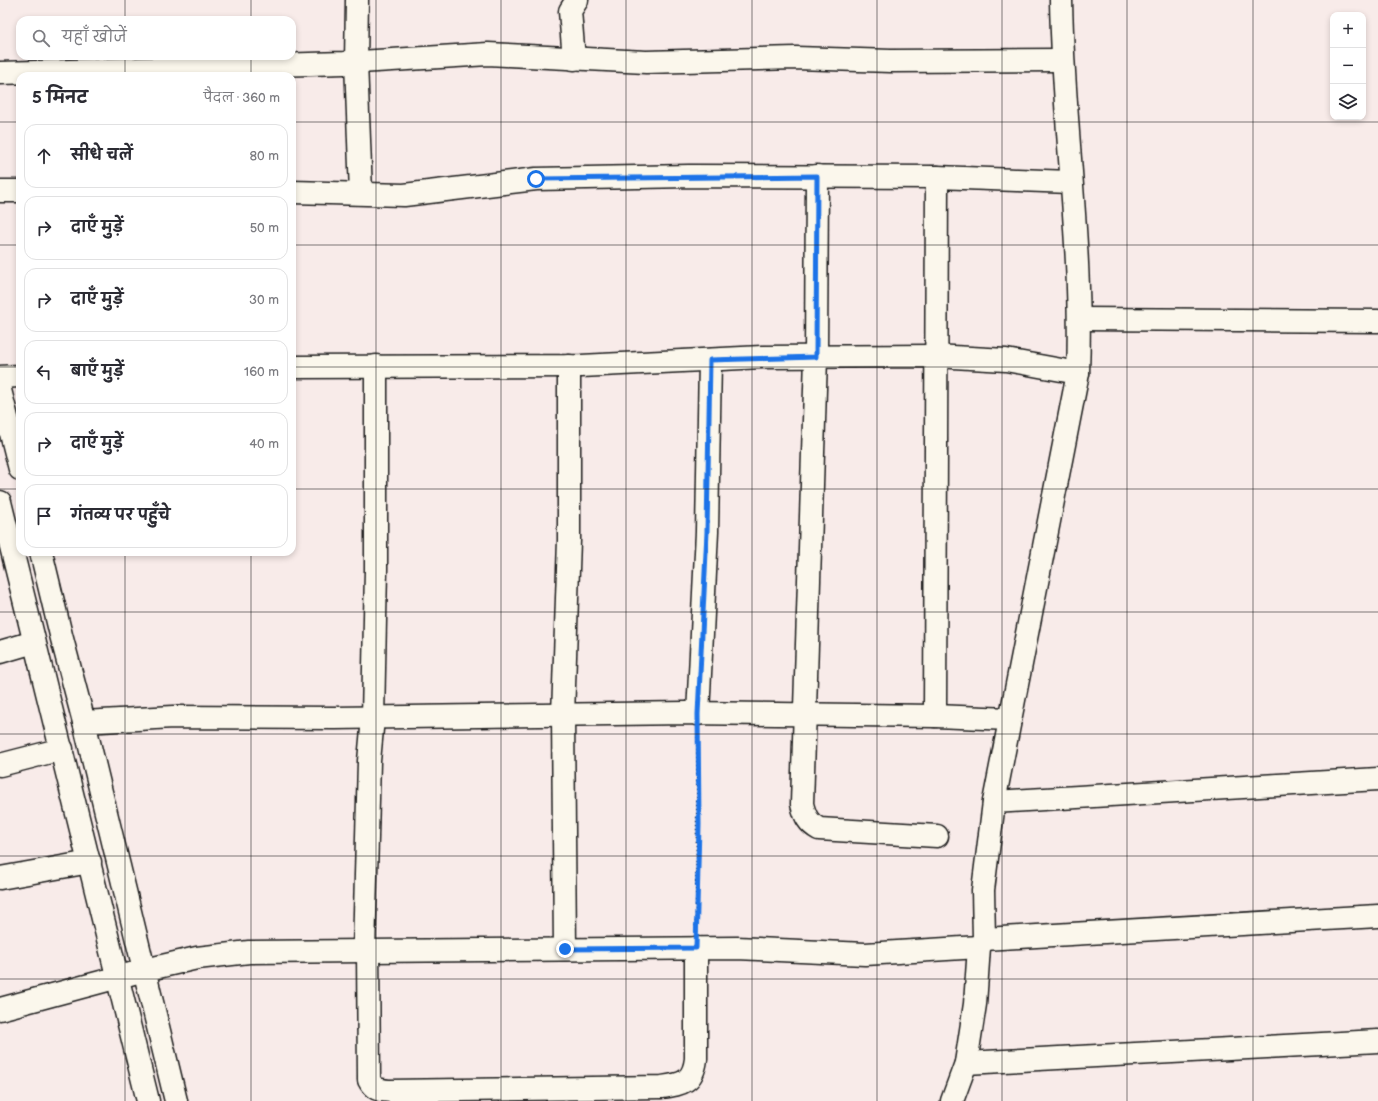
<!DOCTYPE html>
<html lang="hi">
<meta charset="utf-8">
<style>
body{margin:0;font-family:"Balsamiq Sans","Playpen Sans Deva",sans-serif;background:#f2f2f3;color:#2b2b33}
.controls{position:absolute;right:12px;top:12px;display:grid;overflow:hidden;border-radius:8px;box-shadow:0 2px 6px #0003}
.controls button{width:36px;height:36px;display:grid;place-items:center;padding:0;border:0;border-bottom:1px solid #e1e1e2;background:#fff;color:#2b2b33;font:20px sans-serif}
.stop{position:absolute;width:12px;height:12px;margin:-9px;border:3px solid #1a73e8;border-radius:50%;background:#fff}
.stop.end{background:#1a73e8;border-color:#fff;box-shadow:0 1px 4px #0008}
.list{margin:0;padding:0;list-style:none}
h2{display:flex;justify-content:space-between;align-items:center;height:52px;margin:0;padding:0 16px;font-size:17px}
h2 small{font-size:13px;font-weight:400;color:#7c7c81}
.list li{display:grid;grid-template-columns:26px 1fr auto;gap:12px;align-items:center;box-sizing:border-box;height:64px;margin:0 8px 8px;padding:0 8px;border:1px solid #e1e1e2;border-radius:12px}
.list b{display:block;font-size:15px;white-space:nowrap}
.list em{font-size:13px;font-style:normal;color:#7c7c81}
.icon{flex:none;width:22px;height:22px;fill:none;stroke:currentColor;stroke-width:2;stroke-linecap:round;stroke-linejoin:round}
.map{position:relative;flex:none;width:1378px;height:1101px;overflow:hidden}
.search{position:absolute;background:#fff;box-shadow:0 2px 6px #0003;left:16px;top:16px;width:280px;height:44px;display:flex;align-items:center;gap:10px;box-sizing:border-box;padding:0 14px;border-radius:12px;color:#7c7c81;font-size:15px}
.panel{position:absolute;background:#fff;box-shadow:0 2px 6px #0003;left:16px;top:72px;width:280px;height:484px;border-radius:12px}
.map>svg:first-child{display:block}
</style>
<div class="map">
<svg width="1378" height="1101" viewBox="0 0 1378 1101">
<rect width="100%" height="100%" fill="#f8ebe9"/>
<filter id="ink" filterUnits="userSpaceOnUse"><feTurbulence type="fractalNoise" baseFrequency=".025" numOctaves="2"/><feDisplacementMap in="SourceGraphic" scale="8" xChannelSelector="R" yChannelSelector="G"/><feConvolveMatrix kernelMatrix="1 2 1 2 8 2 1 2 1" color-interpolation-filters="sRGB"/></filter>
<g filter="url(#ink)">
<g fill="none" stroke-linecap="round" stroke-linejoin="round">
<defs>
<g id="street">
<polyline points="357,0 356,62 361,193"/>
<polyline points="574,59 570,11 577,0"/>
<polyline points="0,73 344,63 488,54 646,62 796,58 891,61 1062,60"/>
<path d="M817 176 816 357 802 804C805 816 808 823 819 829L937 836"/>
<polyline points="0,191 20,191"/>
<polyline points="292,192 404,195 536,179 689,176 937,177 1070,182"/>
<polyline points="1080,319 1378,321"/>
<polyline points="292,367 581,366 762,357 935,356 1006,360 1078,373"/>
<polyline points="0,377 20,376"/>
<polyline points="0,652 34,642"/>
<polyline points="698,714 707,532 710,360"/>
<path d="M935 716C937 536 935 357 937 177"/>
<polyline points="84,722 173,717 335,718 686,713 935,716 1010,719"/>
<polyline points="0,765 62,749"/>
<polyline points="994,802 1378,779"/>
<polyline points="0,878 90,862"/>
<polyline points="984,939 1378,916"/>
<polyline points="565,949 563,715 569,540 569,366"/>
<path d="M368 950 369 1080C374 1090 379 1090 390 1091L662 1087C683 1084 693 1082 696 1059V948"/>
<polyline points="364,951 369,761 373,718 376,569 376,366"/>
<polyline points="0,1009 145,970 197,958 249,952 737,948 865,954 979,947"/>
<polyline points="966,1063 1378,1041"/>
</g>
<path id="secondary" d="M952 1101 966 1063 975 1004 979 947 984 939 983 890 994 802 1078 373C1083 249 1063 125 1061 0"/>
<g id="primary">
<polyline points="0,390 20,469"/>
<polyline points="0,502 148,1101"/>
<polyline points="41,552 61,635 84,722 176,1101"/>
</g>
</defs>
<!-- street casing -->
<use href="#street" stroke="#1c1c1c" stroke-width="25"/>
<!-- secondary casing -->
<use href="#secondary" stroke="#1c1c1c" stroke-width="25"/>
<!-- primary casing -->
<use href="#primary" stroke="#1c1c1c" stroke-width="25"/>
<!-- path -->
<polyline stroke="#1c1c1c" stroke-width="2.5" stroke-dasharray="1 3" stroke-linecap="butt" points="696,926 698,737"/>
<!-- street -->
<use href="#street" stroke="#fbf7ec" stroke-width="22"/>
<!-- secondary -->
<use href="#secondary" stroke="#fbf7ec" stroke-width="22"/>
<!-- primary -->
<use href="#primary" stroke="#fbf7ec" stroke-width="22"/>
</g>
</g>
<g fill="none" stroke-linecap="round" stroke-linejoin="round" filter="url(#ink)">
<!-- route -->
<polyline stroke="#1a73e8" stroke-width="5" points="536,179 817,176 816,357 710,360 707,532 698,714 699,825 696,948 565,949"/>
</g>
<!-- grid -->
<path fill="none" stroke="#1c1c1c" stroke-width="1" stroke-opacity="0.55" d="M125 0V20M251 0V20M376 0V1101M501 0V1101M626 0V1101M752 0V1101M877 0V1101M1002 0V1101M1127 0V1101M1253 0V1101M125 56V76M251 56V76M0 122H20M292 122H1378M0 245H20M292 245H1378M0 367H20M292 367H1378M0 489H20M292 489H1378M125 552V1101M251 552V1101M0 612H1378M0 734H1378M0 856H1378M0 979H1378"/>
</svg>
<div class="controls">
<button>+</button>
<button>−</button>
<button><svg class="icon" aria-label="layers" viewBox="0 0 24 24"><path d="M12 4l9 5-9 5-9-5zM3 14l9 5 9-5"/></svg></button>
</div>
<div class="stop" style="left:536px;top:179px"></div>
<div class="stop end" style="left:565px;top:949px"></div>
<div class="search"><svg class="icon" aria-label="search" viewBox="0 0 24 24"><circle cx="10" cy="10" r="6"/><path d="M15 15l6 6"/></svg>यहाँ खोजें</div>
<section class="panel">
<h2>5 मिनट<small>पैदल · 360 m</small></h2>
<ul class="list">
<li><svg class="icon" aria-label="ahead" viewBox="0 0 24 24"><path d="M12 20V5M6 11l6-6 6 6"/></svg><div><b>सीधे चलें</b></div><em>80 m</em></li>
<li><svg class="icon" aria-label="right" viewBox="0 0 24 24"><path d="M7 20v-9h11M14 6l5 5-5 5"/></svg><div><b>दाएँ मुड़ें</b></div><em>50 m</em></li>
<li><svg class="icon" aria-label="right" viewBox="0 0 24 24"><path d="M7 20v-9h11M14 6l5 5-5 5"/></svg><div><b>दाएँ मुड़ें</b></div><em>30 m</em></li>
<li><svg class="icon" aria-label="left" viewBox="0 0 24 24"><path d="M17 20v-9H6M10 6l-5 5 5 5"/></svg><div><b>बाएँ मुड़ें</b></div><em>160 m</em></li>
<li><svg class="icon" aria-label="right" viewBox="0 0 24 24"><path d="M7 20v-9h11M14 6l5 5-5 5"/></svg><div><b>दाएँ मुड़ें</b></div><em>40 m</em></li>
<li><svg class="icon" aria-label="arrive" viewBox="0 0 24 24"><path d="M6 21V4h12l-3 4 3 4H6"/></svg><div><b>गंतव्य पर पहुँचे</b></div></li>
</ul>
</section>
</div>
